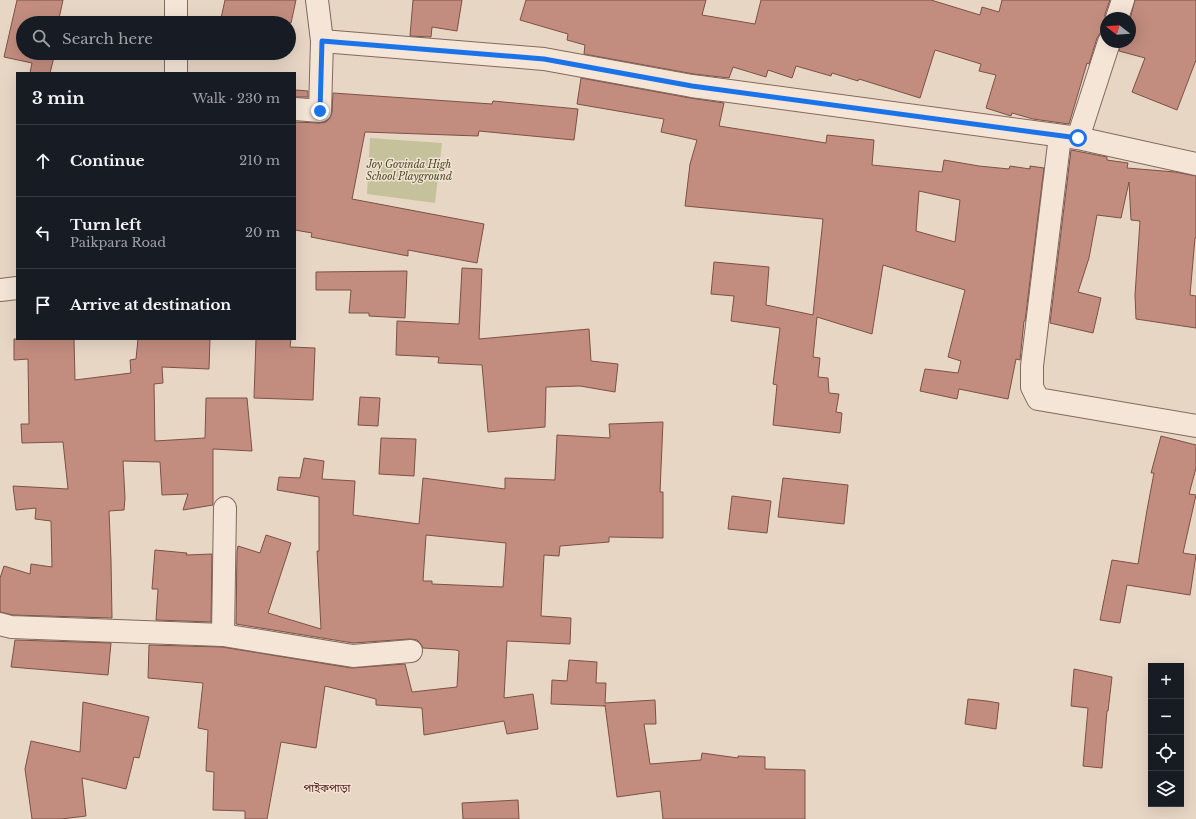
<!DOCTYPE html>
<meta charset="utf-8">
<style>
body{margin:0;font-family:"Libre Baskerville","Noto Sans Bengali",serif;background:#20242c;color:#f1f3f6}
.controls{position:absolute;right:12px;bottom:12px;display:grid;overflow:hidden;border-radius:0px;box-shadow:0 4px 16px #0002}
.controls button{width:36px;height:36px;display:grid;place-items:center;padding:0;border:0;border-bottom:1px solid #363941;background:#171b24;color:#f1f3f6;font:20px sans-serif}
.compass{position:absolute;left:1100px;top:12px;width:36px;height:36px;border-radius:50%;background:#171b24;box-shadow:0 4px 16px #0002;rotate:287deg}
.stop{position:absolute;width:12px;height:12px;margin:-9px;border:3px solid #1a73e8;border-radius:50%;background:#fff}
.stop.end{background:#1a73e8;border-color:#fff;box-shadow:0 1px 4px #0008}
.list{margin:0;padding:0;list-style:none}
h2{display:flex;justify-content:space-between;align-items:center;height:52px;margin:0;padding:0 16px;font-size:17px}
h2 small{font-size:13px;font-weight:400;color:#9ea1a6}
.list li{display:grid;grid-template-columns:26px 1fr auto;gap:12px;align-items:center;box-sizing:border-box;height:72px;padding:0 16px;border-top:1px solid #363941}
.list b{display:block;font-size:15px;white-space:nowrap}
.list p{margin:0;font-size:13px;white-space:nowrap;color:#9ea1a6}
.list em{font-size:13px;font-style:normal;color:#9ea1a6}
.icon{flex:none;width:22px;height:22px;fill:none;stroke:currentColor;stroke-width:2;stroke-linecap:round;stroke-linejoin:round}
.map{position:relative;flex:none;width:1196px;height:819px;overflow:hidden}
.search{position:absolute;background:#171b24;box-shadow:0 4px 16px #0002;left:16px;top:16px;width:280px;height:44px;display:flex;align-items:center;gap:10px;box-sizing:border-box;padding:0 14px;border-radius:22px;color:#9ea1a6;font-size:15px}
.panel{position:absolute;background:#171b24;box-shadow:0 4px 16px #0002;left:16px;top:72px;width:280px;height:268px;border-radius:0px}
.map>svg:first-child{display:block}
</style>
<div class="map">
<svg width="1196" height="819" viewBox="0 0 1196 819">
<rect width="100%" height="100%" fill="#e8d6c5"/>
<!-- green -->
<polygon fill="#c5c19a" points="370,138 442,143 435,203 367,194"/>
<!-- building -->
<g fill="#c28d7f" stroke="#7d5046" fill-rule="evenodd">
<polygon points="17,0 63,0 58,23 23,23 23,53 55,53 50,73 30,73 32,63 4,57"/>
<polygon points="225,0 296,0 291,23 220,23"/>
<polygon points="413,0 462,0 457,31 432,27 431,37 410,36"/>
<polygon points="526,0 706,0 702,15 755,24 761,0 931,0 980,15 982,7 999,12 1002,0 1110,0 1105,14 1106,30 1100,33 1097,38 1089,64 1087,63 1069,124 1033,119 1012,113 1011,116 986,108 996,75 979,71 981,64 935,50 920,98 859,79 858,81 832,73 831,76 796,66 792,78 768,70 766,77 733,67 729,78 694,74 584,54 585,45 567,40 568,34 520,20"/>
<polygon points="1135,0 1196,0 1196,60 1177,110 1132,92 1145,58 1119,51 1121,42 1130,42 1130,19"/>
<path d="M581 78 690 98 724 103 719 126 826 143 827 135 874 140 872 165 942 172 944 160 979 166 1009 169 1010 166 1030 169V166L1044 168 1025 321H1024L1020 360 1016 359 1008 399 959 389 957 399 920 391 925 369 958 373 961 361 948 357 965 290 883 265 872 334 817 317 813 357 820 358 818 377 828 378 829 393 839 394 836 412 842 413 840 433 773 425 777 385 773 384 780 328 731 321 734 296 711 294 714 262 769 267 766 305 813 315 823 219 685 206 690 164 697 140 661 132 664 119 577 104ZM919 191 960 200 955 242 916 231Z"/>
<polygon points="295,90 308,91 308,97 295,97"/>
<polygon points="333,93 492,104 493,101 578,109 574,140 479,131 478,136 365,132 352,199 484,224 477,263 408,250 408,256 311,237 312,233 295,230 295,122 319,123 326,122 330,118 332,112"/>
<polygon points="1071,150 1107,157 1107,160 1128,163 1127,168 1175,172 1196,176 1196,238 1195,238 1190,295 1196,296 1196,328 1136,319 1135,295 1140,221 1131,220 1129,182 1121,218 1097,215 1089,258 1078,292 1101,298 1093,333 1050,323"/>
<polygon points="462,268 482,269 479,339 589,329 591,361 618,364 615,392 580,386 546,387 545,427 488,432 482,365 438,363 439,357 396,355 397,321 459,324"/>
<polygon points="407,271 405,318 369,316 369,313 349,313 351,290 316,290 316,272"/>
<polygon points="14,339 74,339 75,380 131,373 130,360 136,359 138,339 210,339 209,369 162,367 163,383 154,384 155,441 205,438 206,398 247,398 252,451 213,449 213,505 183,510 188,494 162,495 160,462 123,461 125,498 124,510 109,511 111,560 112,618 13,615 0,612 0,578 4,566 30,574 31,564 52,567 51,521 35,519 36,508 16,510 13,486 68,489 63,442 22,443 21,424 29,424 28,359 14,360"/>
<polygon points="256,339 291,339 290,347 315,348 313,400 254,398"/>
<polygon points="360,397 380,398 378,426 358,425"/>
<path d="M663 422 660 492H663V538L609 537V542L560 546 559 556 544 555 541 616 571 618 570 644 507 641 504 698 533 694 538 729 507 734 504 721 424 735 422 708 376 705V699L325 686 316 748 281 742 267 819H245V811L213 810 214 772 206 771 208 730 198 728 203 683 148 678 149 645 222 647 351 668 405 664 412 692 457 687 459 651 456 650 423 648 421 644 417 640 410 639 353 643 236 624 237 551 238 546 260 553 266 535 291 543 268 613 321 629 317 551H319V497L277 490 279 477 300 478 304 458 324 461 322 479 355 481 353 515 419 524 423 478 505 489V478L555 480 557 435 610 438 609 424ZM426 535 506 543 503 587 432 584V581H423Z"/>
<polygon points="1161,436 1196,445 1196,468 1189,494 1196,495 1183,553 1196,555 1190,595 1127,585 1120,623 1100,620 1112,560 1138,564 1147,510 1154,473 1151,473"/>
<polygon points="381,438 416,439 414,476 379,474"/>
<polygon points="783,478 848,485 844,524 778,517"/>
<polygon points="732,496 771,501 767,533 728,529"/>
<polygon points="155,550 187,553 186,555 212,554 211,622 156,620 158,589 152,589"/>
<polygon points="15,640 111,643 108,675 11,667"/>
<polygon points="569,660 597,662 596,683 606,683 605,703 655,700 656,724 644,724 650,764 701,760 702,753 738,758 738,756 765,757 765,769 805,770 805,819 663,819 660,791 617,797 605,705 605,706 551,704 552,680 567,681"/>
<polygon points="1074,669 1112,677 1108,711 1107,711 1102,768 1083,766 1088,708 1071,706"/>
<polygon points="968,699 987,701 999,703 996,729 965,724"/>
<polygon points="83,702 149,717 139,758 134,757 126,789 82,778 86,816 61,819 32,819 25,769 31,741 80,752"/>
<polygon points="518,800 519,819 463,819 462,803"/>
</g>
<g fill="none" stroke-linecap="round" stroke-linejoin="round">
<defs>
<g id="minor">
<polyline points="1117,18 1123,0"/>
<polyline points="176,23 176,0"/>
<polyline points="322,41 544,59 692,86 1078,138 1196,164"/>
<polyline points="176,73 176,53"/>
<polyline points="295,109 320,111 322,41 317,0"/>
<polyline points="1060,136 1032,366 1032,387 1038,399 1196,426"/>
<polyline points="1078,138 1109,42"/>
<polyline points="0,290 17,288"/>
<polyline points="0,624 11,627 223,635 353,656 411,651"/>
<polyline points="223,635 225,508"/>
</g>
</defs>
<!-- minor casing -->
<use href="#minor" stroke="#81695d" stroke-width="24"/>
<!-- minor -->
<use href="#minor" stroke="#f4e5d7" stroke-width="22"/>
</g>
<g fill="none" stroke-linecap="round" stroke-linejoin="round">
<!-- route -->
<polyline stroke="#1a73e8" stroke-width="5" points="320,111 322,41 544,59 692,86 1078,138"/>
</g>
<g text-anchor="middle" stroke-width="3" stroke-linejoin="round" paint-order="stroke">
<!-- park labels -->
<g font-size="10" font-style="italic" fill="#4b4d28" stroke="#f1e2d3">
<text x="409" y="168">Joy Govinda High<tspan x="409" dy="12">School Playground</tspan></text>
</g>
<!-- neighbourhood labels -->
<g font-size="11" fill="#5a2424" stroke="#f1e2d3">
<text x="327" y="792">পাইকপাড়া</text>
</g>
</g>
</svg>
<div class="controls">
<button>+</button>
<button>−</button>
<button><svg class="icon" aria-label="locate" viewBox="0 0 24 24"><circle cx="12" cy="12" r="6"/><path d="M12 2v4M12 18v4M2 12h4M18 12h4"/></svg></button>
<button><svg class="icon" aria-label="layers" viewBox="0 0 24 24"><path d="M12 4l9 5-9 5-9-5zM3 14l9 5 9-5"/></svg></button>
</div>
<svg class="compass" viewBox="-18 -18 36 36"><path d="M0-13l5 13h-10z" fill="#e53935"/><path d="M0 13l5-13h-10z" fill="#9ea1a6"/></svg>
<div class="stop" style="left:1078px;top:138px"></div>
<div class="stop end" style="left:320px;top:111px"></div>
<div class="search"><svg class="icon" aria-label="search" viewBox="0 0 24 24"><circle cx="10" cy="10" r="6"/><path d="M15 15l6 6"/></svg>Search here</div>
<section class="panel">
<h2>3 min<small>Walk · 230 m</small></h2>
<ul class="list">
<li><svg class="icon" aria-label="ahead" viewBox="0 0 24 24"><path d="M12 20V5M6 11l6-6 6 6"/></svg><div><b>Continue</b></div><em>210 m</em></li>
<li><svg class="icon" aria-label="left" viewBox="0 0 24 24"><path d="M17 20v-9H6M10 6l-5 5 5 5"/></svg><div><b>Turn left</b><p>Paikpara Road</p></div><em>20 m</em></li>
<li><svg class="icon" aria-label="arrive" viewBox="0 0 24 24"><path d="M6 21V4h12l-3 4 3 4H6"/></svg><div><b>Arrive at destination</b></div></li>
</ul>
</section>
</div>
